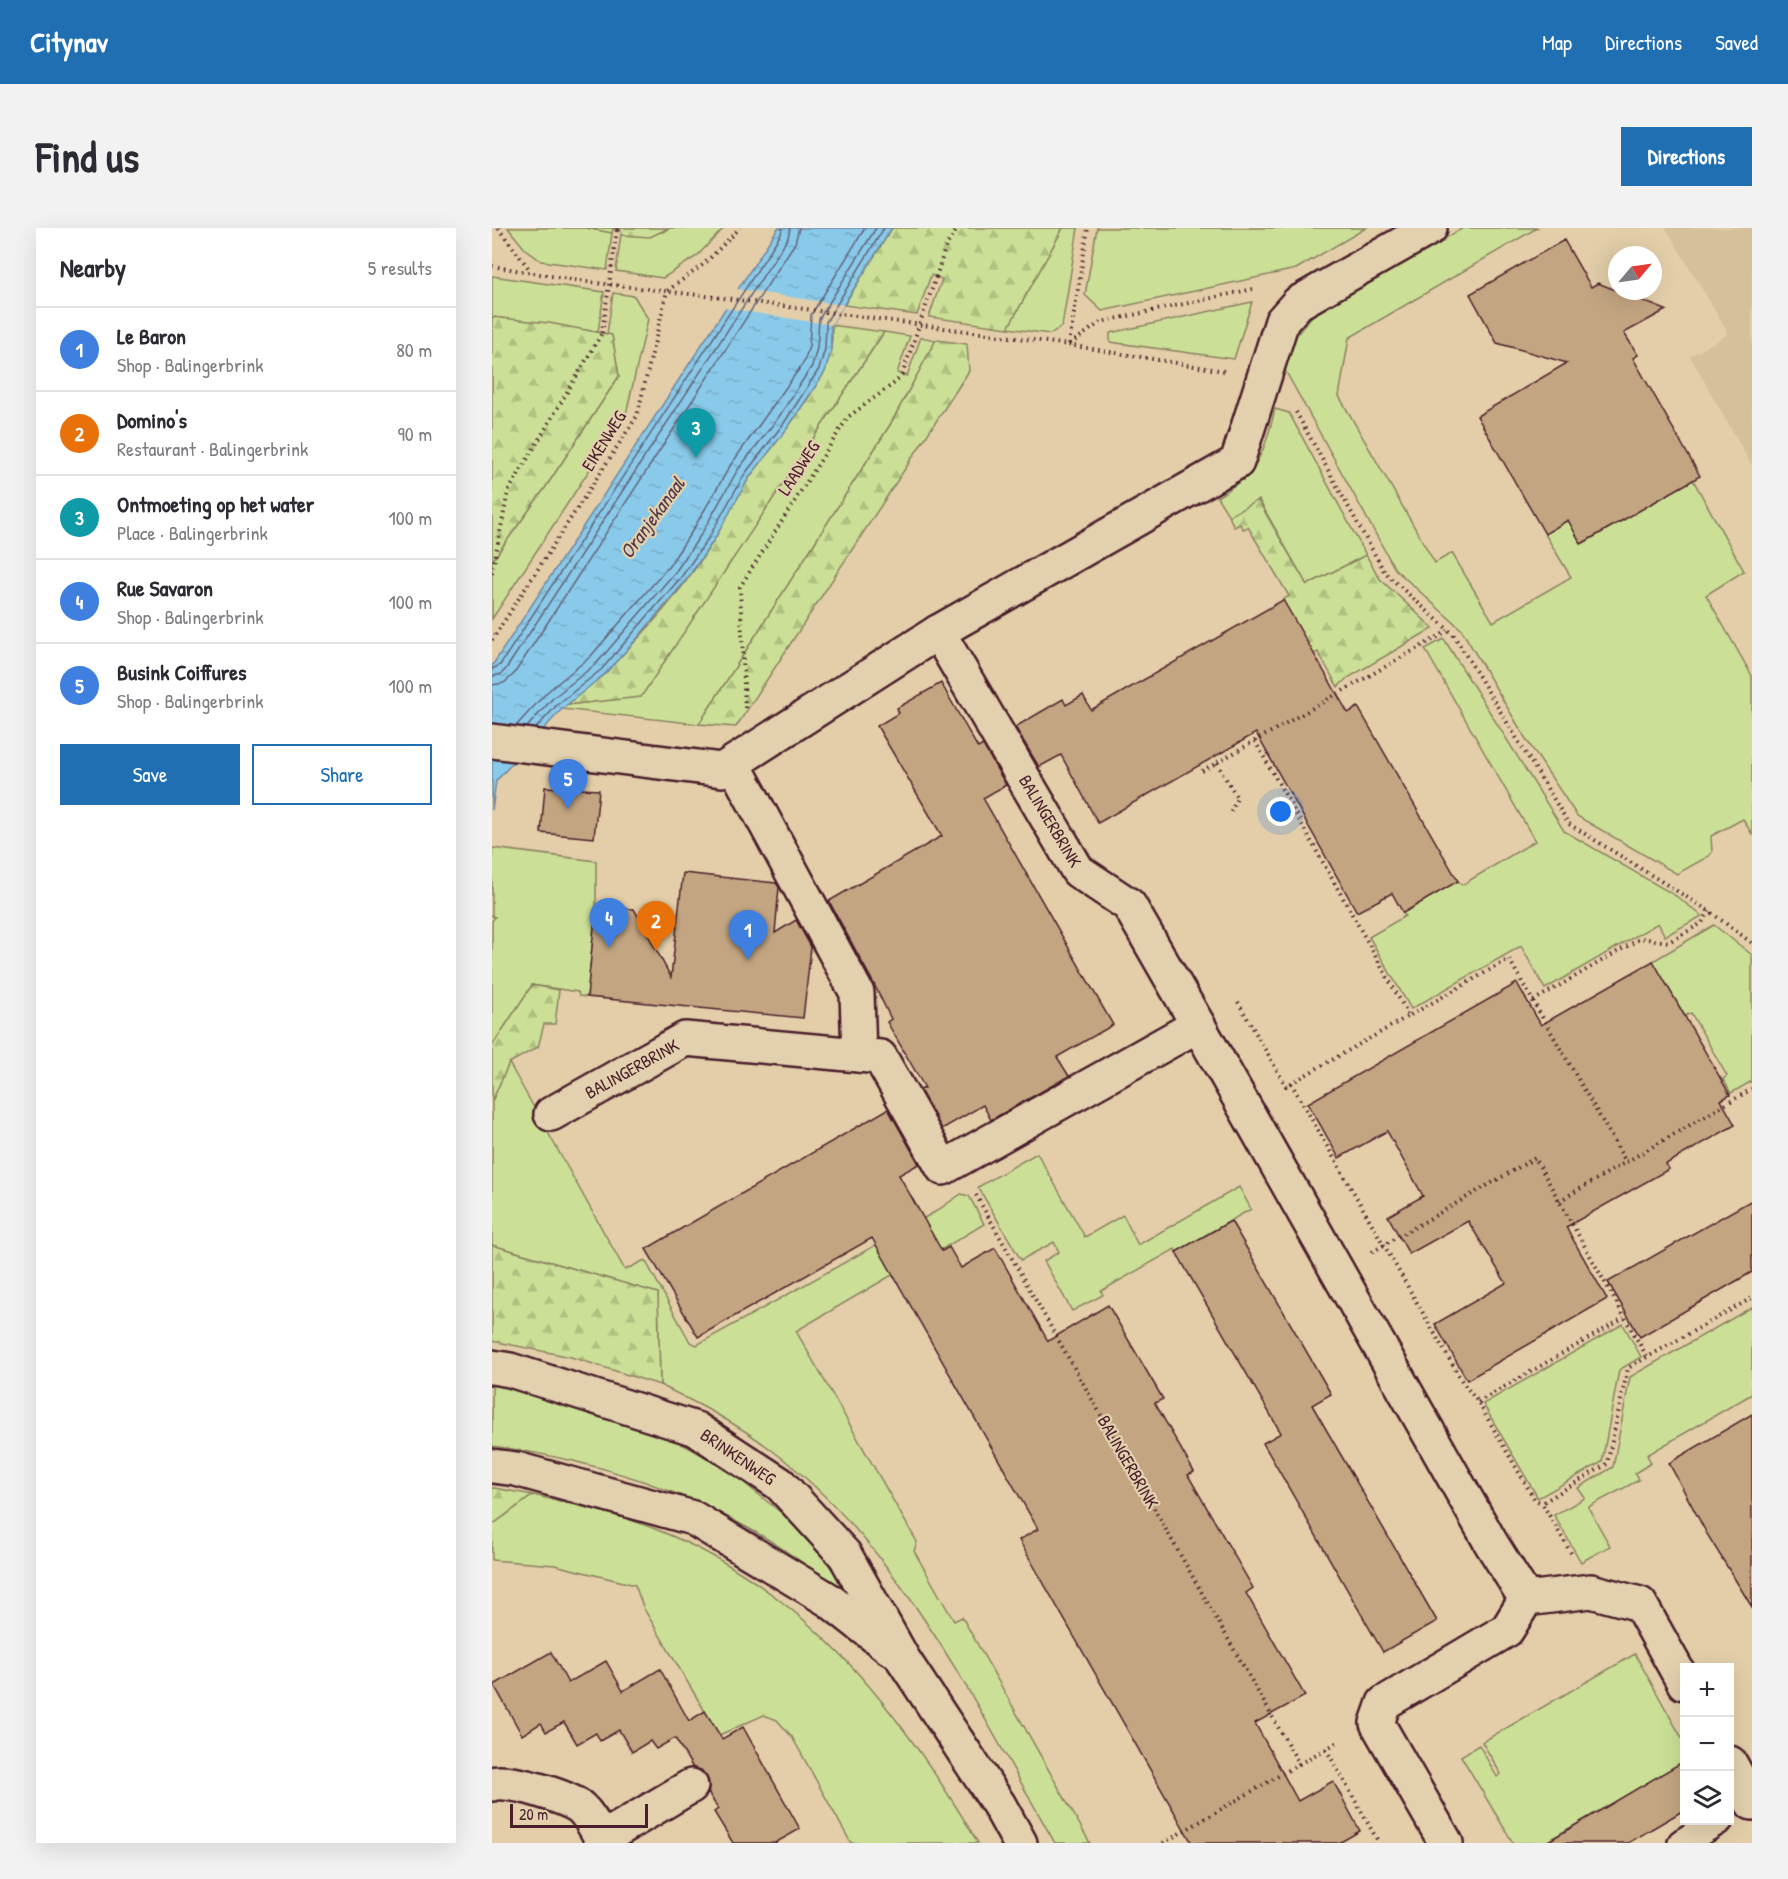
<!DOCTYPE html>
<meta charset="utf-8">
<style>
body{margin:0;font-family:"Patrick Hand",sans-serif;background:#f2f2f3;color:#2b2b33}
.controls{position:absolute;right:18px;bottom:18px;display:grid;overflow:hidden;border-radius:0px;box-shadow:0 6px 24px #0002}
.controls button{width:54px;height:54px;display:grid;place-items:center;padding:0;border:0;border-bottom:2px solid #e1e1e2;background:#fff;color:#2b2b33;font:30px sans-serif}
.compass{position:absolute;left:1116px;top:18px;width:54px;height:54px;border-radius:50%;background:#fff;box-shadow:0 6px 24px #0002;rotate:61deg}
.scale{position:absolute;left:18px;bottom:15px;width:138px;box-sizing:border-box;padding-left:6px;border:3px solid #4a1f2b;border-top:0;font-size:16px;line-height:21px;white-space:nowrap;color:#4a1f2b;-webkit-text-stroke:4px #e3d0ae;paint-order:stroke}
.you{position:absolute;left:789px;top:584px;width:21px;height:21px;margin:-15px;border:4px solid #fff;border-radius:50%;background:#1a73e8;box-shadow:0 0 0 9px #1a73e833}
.badge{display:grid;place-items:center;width:39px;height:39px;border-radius:50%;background:#1f6fb2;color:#fff;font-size:20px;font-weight:700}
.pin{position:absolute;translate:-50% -50px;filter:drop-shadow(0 2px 3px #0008)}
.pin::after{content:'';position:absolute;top:32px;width:21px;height:18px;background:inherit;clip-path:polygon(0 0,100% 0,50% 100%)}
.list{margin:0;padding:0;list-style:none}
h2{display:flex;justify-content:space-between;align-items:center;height:78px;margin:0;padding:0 24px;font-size:26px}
h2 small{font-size:20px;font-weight:400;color:#7c7c81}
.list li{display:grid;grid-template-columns:39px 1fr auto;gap:18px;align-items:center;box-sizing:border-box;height:84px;padding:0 24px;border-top:2px solid #e1e1e2}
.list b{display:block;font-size:22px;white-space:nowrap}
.list p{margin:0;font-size:20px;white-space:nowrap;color:#7c7c81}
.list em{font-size:20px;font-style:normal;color:#7c7c81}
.actions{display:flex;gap:12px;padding:18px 24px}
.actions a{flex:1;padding:14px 0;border:2px solid #1f6fb2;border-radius:0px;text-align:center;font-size:21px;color:#1f6fb2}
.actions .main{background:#1f6fb2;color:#fff}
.icon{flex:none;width:33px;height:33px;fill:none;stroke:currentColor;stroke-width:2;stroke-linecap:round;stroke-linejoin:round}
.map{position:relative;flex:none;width:1260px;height:1615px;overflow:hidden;border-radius:0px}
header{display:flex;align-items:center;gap:36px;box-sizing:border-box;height:84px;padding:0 30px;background:#1f6fb2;color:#fff}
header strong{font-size:28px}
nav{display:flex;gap:33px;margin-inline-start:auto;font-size:21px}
.intro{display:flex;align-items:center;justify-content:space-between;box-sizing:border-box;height:144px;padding:0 36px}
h1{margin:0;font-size:42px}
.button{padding:15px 27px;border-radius:0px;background:#1f6fb2;color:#fff;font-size:21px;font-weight:700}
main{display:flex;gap:36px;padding:0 36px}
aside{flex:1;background:#fff;border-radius:0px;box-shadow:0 6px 24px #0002}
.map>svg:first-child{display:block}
</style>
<header>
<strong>Citynav</strong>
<nav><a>Map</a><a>Directions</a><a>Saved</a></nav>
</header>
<div class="intro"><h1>Find us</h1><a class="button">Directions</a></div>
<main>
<aside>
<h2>Nearby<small>5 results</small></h2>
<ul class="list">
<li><span class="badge" style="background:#3f7fe0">1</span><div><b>Le Baron</b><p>Shop · Balingerbrink</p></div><em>80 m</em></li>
<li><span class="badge" style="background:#e8710a">2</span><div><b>Domino's</b><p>Restaurant · Balingerbrink</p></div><em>90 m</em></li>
<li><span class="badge" style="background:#0f9aa8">3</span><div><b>Ontmoeting op het water</b><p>Place · Balingerbrink</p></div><em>100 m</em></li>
<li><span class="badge" style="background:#3f7fe0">4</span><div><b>Rue Savaron</b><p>Shop · Balingerbrink</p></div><em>100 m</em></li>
<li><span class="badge" style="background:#3f7fe0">5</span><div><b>Busink Coiffures</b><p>Shop · Balingerbrink</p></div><em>100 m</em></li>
</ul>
<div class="actions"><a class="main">Save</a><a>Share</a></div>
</aside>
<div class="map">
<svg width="1260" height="1615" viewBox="0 0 1260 1615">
<defs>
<pattern id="forest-firs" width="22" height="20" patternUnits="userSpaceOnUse" patternTransform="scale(1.5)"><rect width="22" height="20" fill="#cbe096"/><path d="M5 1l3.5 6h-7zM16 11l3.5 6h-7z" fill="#b0c081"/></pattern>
<pattern id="water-ripples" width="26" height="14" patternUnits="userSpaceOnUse" patternTransform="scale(1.5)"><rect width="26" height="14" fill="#89caea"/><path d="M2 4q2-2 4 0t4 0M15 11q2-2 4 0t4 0" fill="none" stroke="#78adc9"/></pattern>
</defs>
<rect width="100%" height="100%" fill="#e3cea9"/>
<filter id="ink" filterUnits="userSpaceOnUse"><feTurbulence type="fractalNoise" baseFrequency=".0167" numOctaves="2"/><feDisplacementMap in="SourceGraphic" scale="12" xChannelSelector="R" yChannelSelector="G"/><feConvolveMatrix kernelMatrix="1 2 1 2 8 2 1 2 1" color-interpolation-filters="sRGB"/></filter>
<g filter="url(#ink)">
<!-- built -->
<polygon fill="#d6bf9b" points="1174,0 1260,0 1260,238 1198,128 1237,106"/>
<!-- grass -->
<g fill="#cbe096" stroke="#8a8060" stroke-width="1.5">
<polygon points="16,0 94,0 120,5 115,42 49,33 33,21"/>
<polygon points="177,0 232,0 205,28 171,50 124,43 129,6 171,4"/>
<polygon points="571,0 586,0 570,98 558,106 516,100"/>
<polygon points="605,0 874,0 804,41 610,83 593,67"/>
<polygon points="971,0 1045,0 857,110 847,168 943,335 960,325 1001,394 1079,349 1053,306 1076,292 1090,316 1201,252 1252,343 1214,367 1260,448 1260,606 1251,591 1219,608 1220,624 1217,628 1185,646 1085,588 1034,511 969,401 903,341 793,142 801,111 821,87"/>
<polygon points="0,48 112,64 106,104 0,89"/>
<polygon points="121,65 142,68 156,91 134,186 0,391 0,333 53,260 127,148 120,108 115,106"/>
<polygon points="760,74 742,131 618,114 618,105"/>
<polygon points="392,104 418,108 405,145 415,148 429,109 444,112 398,197 207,496 70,481 74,477 149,468"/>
<path d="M783 181 797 185 874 327 815 357 767 272 737 288 725 269C766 245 772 226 783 181Z"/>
<polygon points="952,411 1072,603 1184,668 1210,688 1173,708 1166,695 1053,761 1029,718 919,781 877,709 913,688 911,685 966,653 970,657 1043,613 933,421"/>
<polygon points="0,620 104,633 104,678 95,769 87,768 86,764 40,757 0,818 0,693 3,689 0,688"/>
<polygon points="1222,697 1260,727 1260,853 1239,865 1231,851 1235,848 1199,785 1193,788 1161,733"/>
<path d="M17 835 133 1042 153 1032 198 1114 205 1117 443 984 469 966 477 968 492 996 402 1050 400 1047 304 1103 425 1314 422 1323 462 1393 470 1389 598 1615H563C485 1479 409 1320 281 1223 246 1196 207 1176 168 1157L166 1065 0 1017V873Z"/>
<polygon points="545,925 593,1009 631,987 646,1017 747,959 759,981 684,1024 683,1021 609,1063 611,1067 580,1083 552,1033 567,1024 562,1014 529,1032 486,959"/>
<polygon points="1260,1079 1260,1166 1155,1227 1159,1235 1143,1245 1147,1252 1096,1279 1118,1318 1089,1334 1062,1287 1093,1270 1086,1260 1121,1239 1138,1149"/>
<polygon points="1131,1096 1149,1129 1127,1142 1110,1234 1046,1270 991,1176"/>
<path d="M0 1157 38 1163 177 1209 216 1230 251 1254 292 1287 335 1334 352 1358 348 1361C322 1345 299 1325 272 1309 188 1259 97 1231 0 1218Z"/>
<path d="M41 1267C83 1277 127 1286 168 1303 316 1363 407 1481 486 1615H359L300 1509 285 1492 272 1487 227 1507 152 1381 143 1357 63 1337 0 1332V1297Z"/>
<polygon points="1143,1426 1192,1514 1192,1534 1052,1615 1021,1615 969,1528 987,1517 1005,1549 1009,1546 990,1514"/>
</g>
<!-- forest -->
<g fill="url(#forest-firs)" stroke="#8a8060" stroke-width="1.5">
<polygon points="94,0 177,0 158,9 130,7 129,2 121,1 120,5"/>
<polygon points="400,0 571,0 516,100 437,89 450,51 439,47 425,87 352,77"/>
<polygon points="0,89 57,95 120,107 127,148 53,260 0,333"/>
<path d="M339 97 392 104 149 469 74 477C131 431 183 375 222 312 234 292 244 269 258 249 284 211 349 145 339 97Z"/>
<polygon points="444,112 475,116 477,143 244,499 207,496 398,197"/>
<polygon points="766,272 815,357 874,327 888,351 941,400 854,451 846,459 826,424 822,426 791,372 797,368 756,299 751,301 748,296 742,299 737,288"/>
<polygon points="40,757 67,762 63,796 52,796 46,819 17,835 0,873 0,818"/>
<polygon points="0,1017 166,1065 168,1157 79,1129 0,1113"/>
<polygon points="0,1260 2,1260 41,1267 0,1297"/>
</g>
<!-- water -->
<polygon fill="url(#water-ripples)" stroke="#70869e" stroke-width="1.5" points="286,0 400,0 339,97 339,123 333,144 297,198 257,250 222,312 195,351 143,413 114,445 70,481 4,553 0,582 0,438"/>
<!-- pier -->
<polygon fill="#e3cea9" points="245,61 352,77 339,97 232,80"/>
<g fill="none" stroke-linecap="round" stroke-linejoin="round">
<!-- shore -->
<g stroke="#636377" stroke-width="1.5">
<polyline points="0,441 8,437 289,6 290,0"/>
<polyline points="0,448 8,447 14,441 296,10 298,0"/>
<polyline points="0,457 12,455 22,446 303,15 307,0"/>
<polyline points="24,498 55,464 98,429 177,338 202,300 238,238 312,134 317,118 319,87 373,0"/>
<polyline points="35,499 61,470 105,435 184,343 210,305 245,243 286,190 320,138 325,120 327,91 384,0"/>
<polyline points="44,500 66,476 110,441 190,348 217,309 252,247 292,195 327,141 333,121 334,94 392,0"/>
</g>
</g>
<!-- building -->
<g fill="#c3a581" stroke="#4a1f2b" stroke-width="1.5">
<polygon points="1072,12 1099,59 1106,55 1174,82 1132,105 1146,127 1141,130 1208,248 1089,316 1076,292 1053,306 985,188 1075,135 1005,115 978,66"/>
<polygon points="791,372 856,485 866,479 966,653 911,685 900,665 865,684 764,505 606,595 569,527 547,539 523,499 571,471 574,477 591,467 599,482"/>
<polygon points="449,455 486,520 491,517 514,557 491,570 621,797 565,829 577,848 499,892 491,877 450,901 428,862 433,860 395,794 399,791 382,756 337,673 450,608 385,498 407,485 405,480"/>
<polygon points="53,559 107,562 102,610 49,605"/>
<polygon points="191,645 284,655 287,659 283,705 304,692 319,719 311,790 95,769 104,679 142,681 179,749"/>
<polygon points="1161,733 1238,867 1229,872 1243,897 1174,936 1177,941 1074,999 1115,1071 975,1152 943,1096 1014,1055 976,993 917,1026 896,988 931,968 895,903 847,930 816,875 1025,755 1049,797"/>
<polygon points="396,881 427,936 407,947 450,1023 457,1019 469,1040 503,1020 556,1113 616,1077 671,1171 663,1175 702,1244 696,1247 761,1360 754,1365 813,1468 763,1495 806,1573 841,1553 868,1603 847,1615 700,1615 527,1312 546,1301 380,1010 206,1109 154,1021"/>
<polygon points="1260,972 1260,1044 1148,1109 1116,1054"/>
<polygon points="739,993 839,1166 820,1177 945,1393 891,1424 771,1215 789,1205 684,1024"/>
<polygon points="1260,1186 1260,1379 1215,1306 1177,1235"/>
<polygon points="59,1424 76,1455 114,1433 131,1463 168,1441 197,1493 213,1483 230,1511 251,1499 308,1601 283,1615 241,1615 222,1584 226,1581 216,1564 215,1549 209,1542 201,1540 183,1510 164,1521 158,1513 140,1524 127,1502 108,1513 104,1505 85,1516 72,1494 54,1504 49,1495 30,1507 2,1457"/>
<polygon points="1192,1533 1192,1582 1136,1615 1053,1615"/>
</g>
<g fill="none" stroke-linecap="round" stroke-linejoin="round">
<defs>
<polyline id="service" points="1190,1615 1227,1592"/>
<g id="pedestrian">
<polyline points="0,513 230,542 446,404"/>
<polyline points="241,535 365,765 367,827"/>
</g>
<g id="minor">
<polyline points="706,797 637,677 586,643 446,404 745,234 790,93 806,75 938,0"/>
<polyline points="59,886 193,811 388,829 451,940 706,797 999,1315 1034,1371 1099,1363 1148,1376 1192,1455"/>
<polyline points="1238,1535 1260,1575"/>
<path d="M0 1556C15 1550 76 1569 89 1580 99 1589 105 1603 112 1615"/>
<polyline points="110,1611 199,1558"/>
<polyline points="954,1615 885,1495 892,1475 1015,1402 1034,1371"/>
</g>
<g id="tertiary">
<polyline points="0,1139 18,1142 204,1201 288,1256 353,1327 411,1431 507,1577 528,1615"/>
<polyline points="0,1238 24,1241 201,1290 337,1372 398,1420"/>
</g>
</defs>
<!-- service casing -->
<use href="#service" stroke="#4a1f2b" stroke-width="32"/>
<!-- pedestrian casing -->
<use href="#pedestrian" stroke="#4a1f2b" stroke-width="38"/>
<!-- minor casing -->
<use href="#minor" stroke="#4a1f2b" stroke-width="38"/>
<!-- tertiary casing -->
<use href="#tertiary" stroke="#4a1f2b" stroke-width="38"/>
<!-- path -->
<g stroke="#4a1f2b" stroke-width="4" stroke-dasharray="1.5 4.5" stroke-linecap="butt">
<polyline points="6,0 38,42"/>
<polyline points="125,2 126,0"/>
<polyline points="0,38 88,53 239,71 577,117 732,143"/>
<polyline points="444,49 454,18 466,0"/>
<polyline points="577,116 596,0"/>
<polyline points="578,116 609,94 761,61"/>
<polyline points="804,184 893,345 961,406 1077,596 1217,683 1260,715"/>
<polyline points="0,345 16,264 110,105"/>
<polyline points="0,412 145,188 175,63 212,36 248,0"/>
<polyline points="253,480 248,359 356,189 404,154 410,147"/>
<polyline points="763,513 917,788"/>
<polyline points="725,535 745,570 738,586"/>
<polyline points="710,543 956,403"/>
<polyline points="1041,773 1134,934"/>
<polyline points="746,774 794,858 1017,731 1041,773 1149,710 1177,714 1210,695 1217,683"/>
<polyline points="799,855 971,1155 986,1174 1043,1272 1050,1275"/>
<polyline points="484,967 807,1536 848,1513"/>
<polyline points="1067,973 1260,861"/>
<polyline points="880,1024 1043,930 1155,1129"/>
<polyline points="986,1174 1132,1090"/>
<polyline points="1079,1325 1050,1275 1115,1236 1136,1140 1260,1070"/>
<polyline points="834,1521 887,1615"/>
<polyline points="671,1615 807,1536"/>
</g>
<!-- service -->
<use href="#service" stroke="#e3d0ae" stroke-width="27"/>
<!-- pedestrian -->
<use href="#pedestrian" stroke="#e3d0ae" stroke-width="33"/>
<!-- minor -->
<use href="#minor" stroke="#e3d0ae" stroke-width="33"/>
<!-- tertiary -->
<use href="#tertiary" stroke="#e3d0ae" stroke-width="33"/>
<!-- path-bridge -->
<g stroke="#4a1f2b" stroke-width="4" stroke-dasharray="1.5 4.5" stroke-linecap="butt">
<polyline points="110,105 125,2"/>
<polyline points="410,147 444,49"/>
</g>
</g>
</g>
<g text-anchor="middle" stroke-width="4.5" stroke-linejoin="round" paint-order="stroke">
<!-- street labels -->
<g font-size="18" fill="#4a1f2b" stroke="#e3d0ae">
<text transform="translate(112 213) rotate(-58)" y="6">EIKENWEG</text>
<text transform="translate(307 240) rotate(-57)" y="6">LAADWEG</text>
<text transform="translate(558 593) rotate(59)" y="6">BALINGERBRINK</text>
<text transform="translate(140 841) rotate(-29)" y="6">BALINGERBRINK</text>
<text transform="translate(246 1229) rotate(34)" y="6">BRINKENWEG</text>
<text transform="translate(636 1234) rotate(60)" y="6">BALINGERBRINK</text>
</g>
<!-- water labels -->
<g font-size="20" font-style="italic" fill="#533948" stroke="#e3d0ae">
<text transform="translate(160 290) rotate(-54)" y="7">Oranjekanaal</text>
</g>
</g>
</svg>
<div class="controls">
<button>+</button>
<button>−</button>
<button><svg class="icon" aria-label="layers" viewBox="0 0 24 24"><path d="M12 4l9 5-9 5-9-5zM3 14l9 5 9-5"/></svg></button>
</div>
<svg class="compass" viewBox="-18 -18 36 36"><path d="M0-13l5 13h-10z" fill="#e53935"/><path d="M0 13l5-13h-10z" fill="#7c7c81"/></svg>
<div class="scale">20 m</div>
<div class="you"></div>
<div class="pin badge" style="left:256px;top:732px;background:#3f7fe0">1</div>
<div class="pin badge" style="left:164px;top:723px;background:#e8710a">2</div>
<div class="pin badge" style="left:204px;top:230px;background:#0f9aa8">3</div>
<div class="pin badge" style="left:117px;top:720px;background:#3f7fe0">4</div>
<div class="pin badge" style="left:76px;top:581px;background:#3f7fe0">5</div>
</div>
</main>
